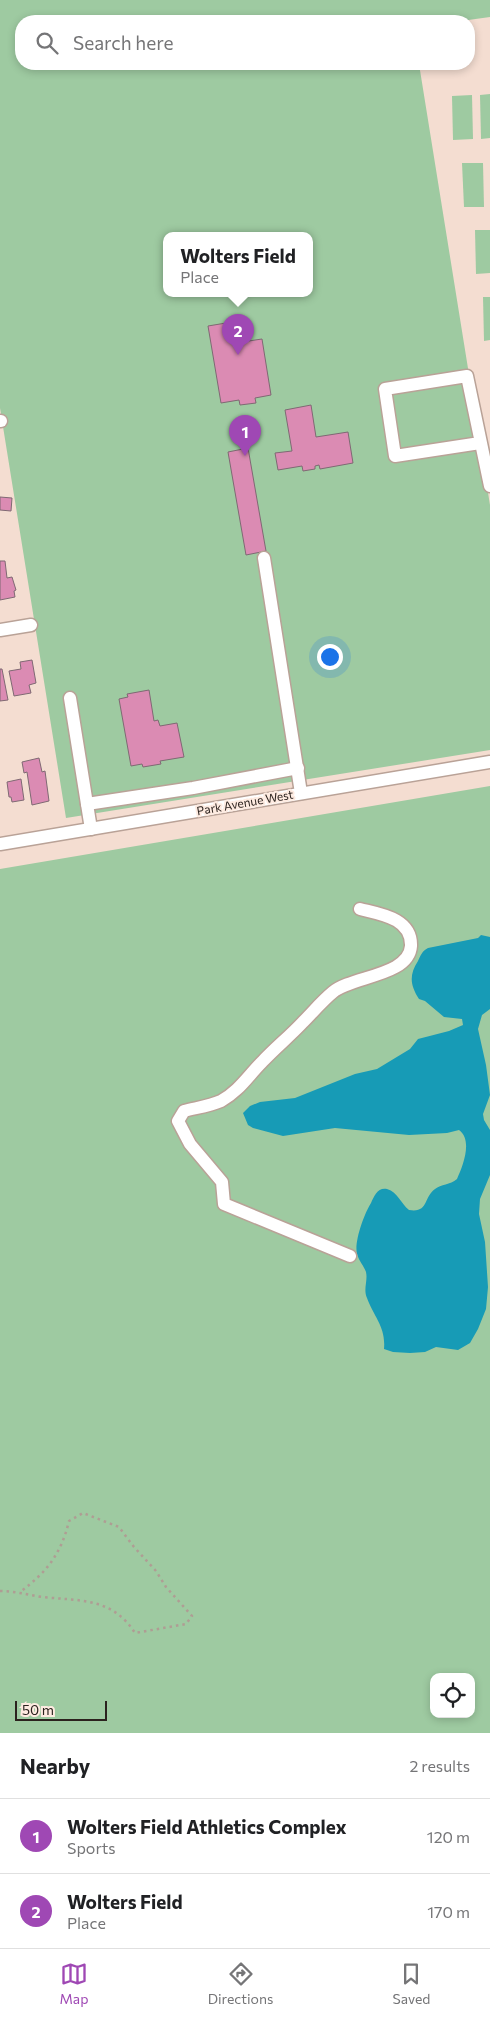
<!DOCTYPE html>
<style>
body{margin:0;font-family:Commissioner,sans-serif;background:#f6f6f6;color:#202124}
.controls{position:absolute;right:15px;bottom:15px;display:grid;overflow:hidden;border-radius:10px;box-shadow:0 2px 8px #0003}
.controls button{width:45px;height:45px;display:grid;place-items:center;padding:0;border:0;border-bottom:1px solid #e0e0e0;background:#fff;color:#202124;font:25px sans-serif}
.scale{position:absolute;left:15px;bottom:12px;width:92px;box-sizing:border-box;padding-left:5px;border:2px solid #2b221e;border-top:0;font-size:14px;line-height:18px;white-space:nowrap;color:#2b221e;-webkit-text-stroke:4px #feebe1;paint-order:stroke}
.you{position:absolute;left:329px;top:656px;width:18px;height:18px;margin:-12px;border:4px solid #fff;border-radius:50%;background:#1a73e8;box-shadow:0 0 0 8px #1a73e833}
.badge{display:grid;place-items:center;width:32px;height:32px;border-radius:50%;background:#9f48b4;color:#fff;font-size:16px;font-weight:700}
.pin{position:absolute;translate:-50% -41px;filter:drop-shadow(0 1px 2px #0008)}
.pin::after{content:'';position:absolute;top:26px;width:18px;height:15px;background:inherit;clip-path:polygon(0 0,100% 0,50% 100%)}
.popup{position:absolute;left:163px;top:232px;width:150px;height:65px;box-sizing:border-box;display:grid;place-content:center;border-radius:10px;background:#fff;filter:drop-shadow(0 1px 4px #0005);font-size:16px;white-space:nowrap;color:#757577}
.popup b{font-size:19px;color:#202124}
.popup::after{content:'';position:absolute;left:50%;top:100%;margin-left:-10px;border:10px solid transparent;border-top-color:#fff}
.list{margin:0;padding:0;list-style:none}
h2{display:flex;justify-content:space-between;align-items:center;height:65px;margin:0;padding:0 20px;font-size:21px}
h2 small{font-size:16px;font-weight:400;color:#757577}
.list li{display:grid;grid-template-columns:32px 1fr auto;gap:15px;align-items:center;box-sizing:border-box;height:75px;padding:0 20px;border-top:1px solid #e0e0e0}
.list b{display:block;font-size:19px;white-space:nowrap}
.list p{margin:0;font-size:16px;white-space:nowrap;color:#757577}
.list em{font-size:16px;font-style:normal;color:#757577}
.icon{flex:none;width:28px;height:28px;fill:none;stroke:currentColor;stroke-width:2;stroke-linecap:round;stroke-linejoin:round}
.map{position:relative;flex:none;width:490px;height:1733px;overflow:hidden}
.search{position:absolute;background:#fff;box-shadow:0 2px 8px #0003;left:15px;right:15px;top:15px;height:55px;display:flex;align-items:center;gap:12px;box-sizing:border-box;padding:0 18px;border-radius:20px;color:#757577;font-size:19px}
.sheet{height:215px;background:#fff}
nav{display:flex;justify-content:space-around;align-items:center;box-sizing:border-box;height:70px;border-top:1px solid #e0e0e0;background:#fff;font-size:14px;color:#757577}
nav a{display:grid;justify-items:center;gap:2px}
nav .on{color:#9f48b4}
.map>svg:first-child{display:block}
</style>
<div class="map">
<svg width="490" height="1733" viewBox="0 0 490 1733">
<rect width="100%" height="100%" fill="#f4ddd1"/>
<!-- green -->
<g fill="#9ecaa1" fill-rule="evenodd">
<path d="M0 0H490V17L461 21H21V64H419L490 505V750L66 818 0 408ZM167 236H309V294H167Z"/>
<polygon points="490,94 490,138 481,139 480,95"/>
<polygon points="472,95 473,139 453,140 452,96"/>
<polygon points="462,163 483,163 484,207 464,207"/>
<polygon points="475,230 490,230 490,273 476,274"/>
<polygon points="483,297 490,297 490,340 484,341"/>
<path d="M490 786V1733H0V869ZM434 1677H471V1714H434Z"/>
</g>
<!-- water -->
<path fill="#179bb6" d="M481 935 490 937V1009L482 1015 478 1029 486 1065 490 1095 483 1114 484 1120 490 1130V1175L480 1199 479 1214 485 1242 488 1287 486 1309 478 1329 470 1343 458 1350 436 1347 425 1352 410 1353 393 1352 384 1349C386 1327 374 1317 367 1298 363 1289 368 1281 366 1272 364 1266 359 1261 357 1254 354 1242 364 1214 371 1203 374 1196 378 1187 387 1189 398 1192 401 1204 409 1210 429 1213 423 1198 435 1189 441 1184 450 1185 457 1179 463 1166 473 1140 459 1130L447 1133 409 1135 335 1128 283 1136 253 1128 248 1125 243 1113 250 1106 260 1102 295 1098 355 1074 377 1069 410 1049 418 1039 449 1031 463 1025 462 1019 444 1017 425 1001 419 999C410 985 409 975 418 961 421 955 422 951 428 948L478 938Z"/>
<!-- building -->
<g fill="#db8bb3" stroke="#7f6973">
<polygon points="226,323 227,329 239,327 242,342 262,339 271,395 255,398 256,403 240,405 239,400 221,403 208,326"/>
<polygon points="311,405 316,437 348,432 353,463 320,469 319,465 315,466 315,469 303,471 302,466 278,470 275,453 292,451 285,410"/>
<polygon points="248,448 266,551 246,555 228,452"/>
<polygon points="0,497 12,498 11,511 0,510"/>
<polygon points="0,561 5,561 7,578 12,577 16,590 14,591 15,597 0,600"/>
<polygon points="32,660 36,683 29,685 31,693 14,696 9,671 21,669 20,662"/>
<polygon points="0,669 2,669 8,700 0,701"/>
<polygon points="149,690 154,721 158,720 160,726 177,723 184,757 160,761 161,764 143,767 142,764 131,766 119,699 128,697 127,694"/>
<polygon points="39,758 42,772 45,771 49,801 32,805 27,772 24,773 22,762"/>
<polygon points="21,779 24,800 12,802 11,797 9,797 7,782"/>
</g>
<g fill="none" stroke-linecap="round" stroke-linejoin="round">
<defs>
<g id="minor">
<polyline points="0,421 1,421"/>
<polyline points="480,443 395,456 385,389 467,376 490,486"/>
<polyline points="264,558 301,793"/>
<polyline points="0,630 31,625"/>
<polyline points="70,698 91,829"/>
<polyline points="87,804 193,788 298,768"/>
<polyline points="0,844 490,762"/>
<path d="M350 1256 224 1204 222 1182 190 1144 178 1121 184 1111C195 1108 210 1106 221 1101 239 1091 248 1076 262 1062 275 1048 290 1036 303 1022 313 1012 322 1001 333 992 352 976 409 976 411 946 412 918 380 914 360 909"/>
</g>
</defs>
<!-- minor casing -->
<use href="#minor" stroke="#b9a297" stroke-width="15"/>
<!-- path -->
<path stroke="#af9d94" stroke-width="2.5" stroke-dasharray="2.5 4" stroke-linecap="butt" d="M0 1591C15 1591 28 1595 42 1597 79 1601 112 1597 135 1633L186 1624 192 1616 166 1587 156 1571 134 1547 119 1527 83 1513 69 1521C61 1554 47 1572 20 1592"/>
<!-- minor -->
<use href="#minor" stroke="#fff" stroke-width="12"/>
</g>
<g text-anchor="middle" stroke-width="4" stroke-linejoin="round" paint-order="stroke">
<!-- street labels -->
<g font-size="12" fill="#2b221e" stroke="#feebe1">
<text transform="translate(245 803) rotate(-10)" y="4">Park Avenue West</text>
</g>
</g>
</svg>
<div class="controls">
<button><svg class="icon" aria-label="locate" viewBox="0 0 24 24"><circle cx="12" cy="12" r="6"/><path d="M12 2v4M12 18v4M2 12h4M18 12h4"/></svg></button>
</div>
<div class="scale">50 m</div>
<div class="you"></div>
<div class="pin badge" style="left:245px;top:456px">1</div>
<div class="pin badge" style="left:238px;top:355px">2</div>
<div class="popup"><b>Wolters Field</b>Place</div>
<div class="search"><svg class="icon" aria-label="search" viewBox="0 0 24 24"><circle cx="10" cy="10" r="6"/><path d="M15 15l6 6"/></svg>Search here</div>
</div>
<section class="sheet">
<h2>Nearby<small>2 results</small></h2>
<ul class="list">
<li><span class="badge">1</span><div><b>Wolters Field Athletics Complex</b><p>Sports</p></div><em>120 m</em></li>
<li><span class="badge">2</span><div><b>Wolters Field</b><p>Place</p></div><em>170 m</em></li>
</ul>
</section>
<nav>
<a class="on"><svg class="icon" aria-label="map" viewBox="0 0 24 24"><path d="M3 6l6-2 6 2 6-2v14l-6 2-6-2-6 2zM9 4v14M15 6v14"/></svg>Map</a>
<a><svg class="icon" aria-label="directions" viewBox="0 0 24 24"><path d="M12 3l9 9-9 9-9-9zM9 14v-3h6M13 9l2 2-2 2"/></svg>Directions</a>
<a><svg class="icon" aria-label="saved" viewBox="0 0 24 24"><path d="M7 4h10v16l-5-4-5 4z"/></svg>Saved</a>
</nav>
